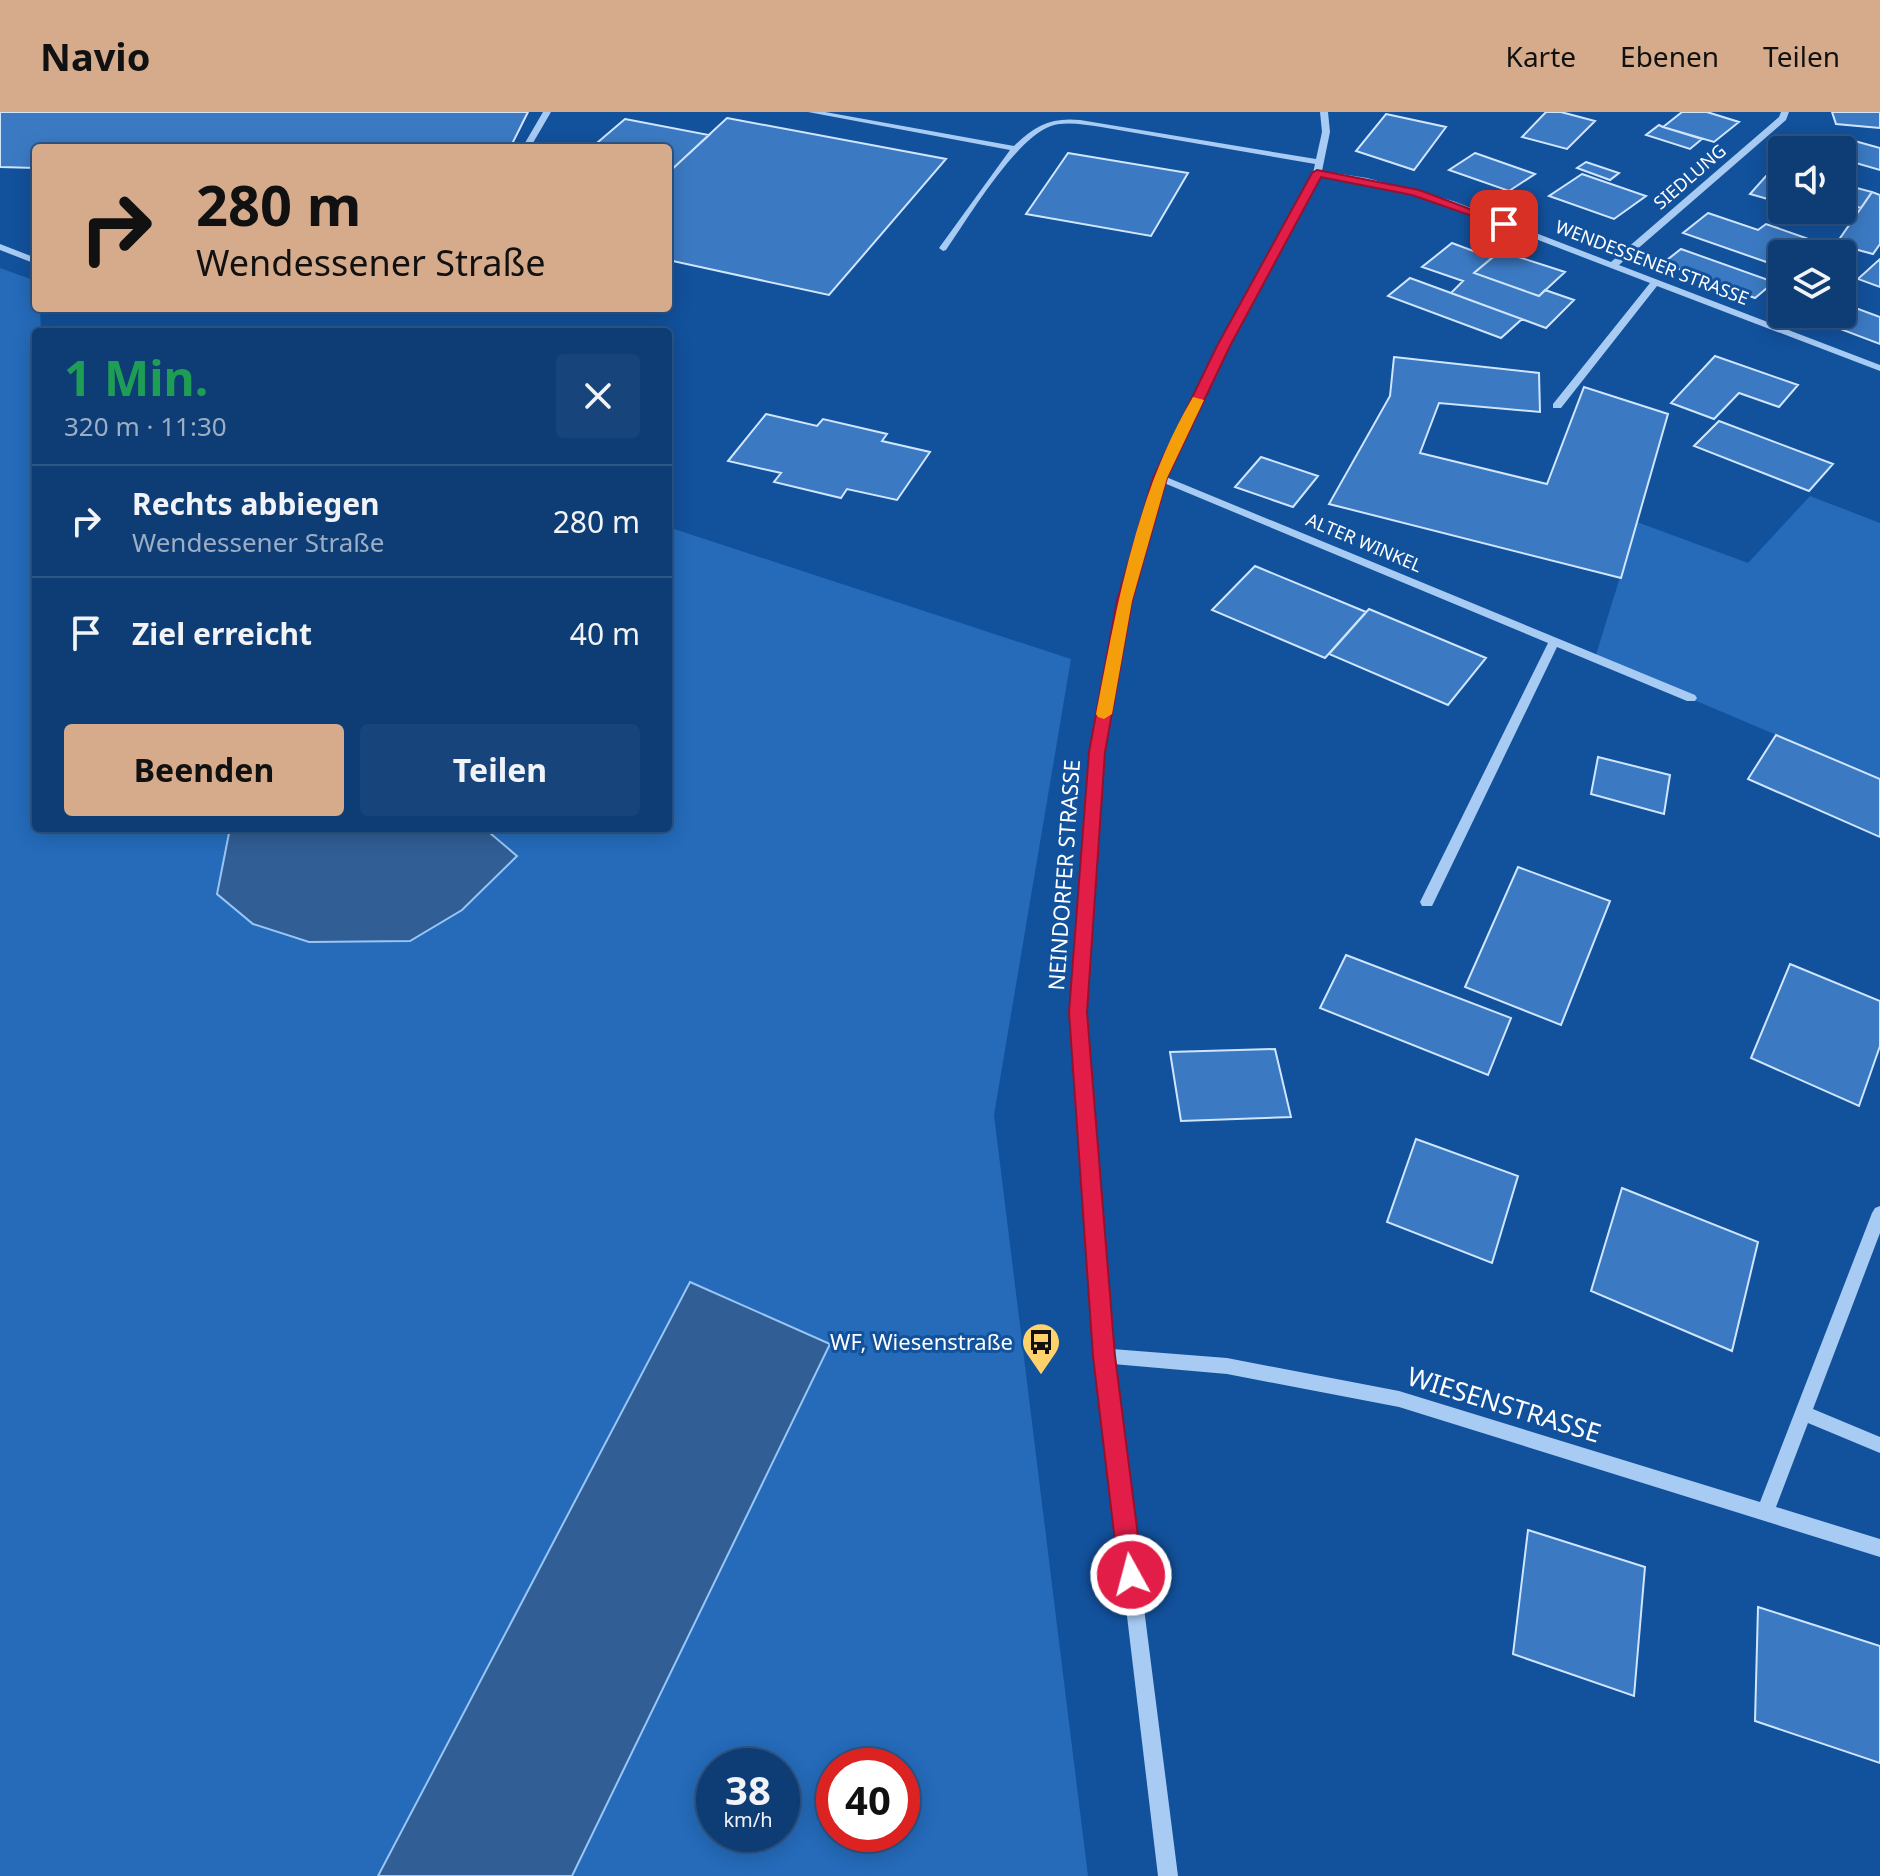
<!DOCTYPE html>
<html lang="de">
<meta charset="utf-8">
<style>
:root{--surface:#0e3d75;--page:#17447a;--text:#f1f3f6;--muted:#9baec5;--line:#2e5687;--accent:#d6ab8b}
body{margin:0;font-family:"Noto Sans",sans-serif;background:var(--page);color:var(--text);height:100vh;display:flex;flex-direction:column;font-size:30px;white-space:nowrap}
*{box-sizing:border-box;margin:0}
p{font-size:26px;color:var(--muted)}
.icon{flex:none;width:44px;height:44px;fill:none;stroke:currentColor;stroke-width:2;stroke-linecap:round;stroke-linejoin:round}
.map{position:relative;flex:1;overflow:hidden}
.panel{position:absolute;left:32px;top:216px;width:640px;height:504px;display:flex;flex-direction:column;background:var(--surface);border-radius:8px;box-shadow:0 4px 20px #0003,0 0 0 2px var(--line)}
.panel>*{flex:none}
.top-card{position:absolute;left:32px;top:32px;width:640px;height:168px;border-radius:8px;box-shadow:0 4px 20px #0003,0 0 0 2px var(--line);background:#d6ab8b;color:#111;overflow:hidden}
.tools{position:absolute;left:1768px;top:24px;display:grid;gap:16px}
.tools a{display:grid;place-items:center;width:88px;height:88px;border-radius:8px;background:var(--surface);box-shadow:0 4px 20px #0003,0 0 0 2px var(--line);font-size:40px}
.speed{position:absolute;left:696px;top:1636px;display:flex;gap:16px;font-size:40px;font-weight:700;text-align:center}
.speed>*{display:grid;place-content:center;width:104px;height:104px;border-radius:50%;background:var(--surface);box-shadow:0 4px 20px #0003,0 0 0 2px var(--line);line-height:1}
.speed small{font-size:20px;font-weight:400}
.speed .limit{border:12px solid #d22;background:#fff;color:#111}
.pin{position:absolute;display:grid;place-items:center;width:68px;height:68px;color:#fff;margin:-34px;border-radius:16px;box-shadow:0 4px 12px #0006}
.me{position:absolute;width:88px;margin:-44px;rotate:353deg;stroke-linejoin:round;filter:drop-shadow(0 0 6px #0008)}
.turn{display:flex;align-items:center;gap:28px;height:168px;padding:0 32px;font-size:36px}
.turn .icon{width:104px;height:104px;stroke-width:2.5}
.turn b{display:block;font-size:56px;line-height:68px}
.round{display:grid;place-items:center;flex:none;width:84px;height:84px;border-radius:8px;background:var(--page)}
.summary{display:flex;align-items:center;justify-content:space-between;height:136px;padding:0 32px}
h1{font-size:48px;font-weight:700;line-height:60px;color:#1e9e55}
.action{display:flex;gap:16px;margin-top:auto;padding:16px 32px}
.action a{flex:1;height:92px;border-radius:8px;background:var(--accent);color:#111;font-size:32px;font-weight:700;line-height:92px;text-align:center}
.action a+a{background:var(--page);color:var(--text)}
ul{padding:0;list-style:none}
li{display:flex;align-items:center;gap:24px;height:112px;padding:0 32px;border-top:2px solid var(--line)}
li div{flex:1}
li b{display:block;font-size:30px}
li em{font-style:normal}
header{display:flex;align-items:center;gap:48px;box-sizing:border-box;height:112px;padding:0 40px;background:var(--accent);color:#111}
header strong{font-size:38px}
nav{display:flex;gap:44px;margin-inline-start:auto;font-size:28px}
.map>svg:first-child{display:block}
.green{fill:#256bba;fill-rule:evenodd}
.water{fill:#305e95;stroke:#9ac6f7;stroke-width:2}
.building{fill:#3b7ac3;stroke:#d0e5fe;stroke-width:2}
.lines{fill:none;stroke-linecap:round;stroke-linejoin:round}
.minor{fill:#a8cbf4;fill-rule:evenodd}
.route{fill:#e11d48;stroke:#92132f;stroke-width:2}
.slow{fill:#f59e0b}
.labels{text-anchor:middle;stroke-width:6;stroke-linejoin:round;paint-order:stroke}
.far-street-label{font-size:18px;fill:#fff;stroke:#12519c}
.street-label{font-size:22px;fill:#fff;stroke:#12519c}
.poi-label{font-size:22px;fill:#fff;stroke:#12519c;text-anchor:end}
.near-street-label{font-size:26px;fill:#fff;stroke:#12519c}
</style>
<header>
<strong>Navio</strong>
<nav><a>Karte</a><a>Ebenen</a><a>Teilen</a></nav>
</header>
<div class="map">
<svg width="1880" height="1764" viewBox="0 0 1880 1764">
<rect width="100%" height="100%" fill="#12519c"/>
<path class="green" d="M0,156L36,169V196H40L41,220H36V716H230L217,781L254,812L309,830L516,744L484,716H668V415L1071,547L994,1003L1088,1764H572L830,1232L690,1170L378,1764H0ZM714,1654H782V1722H714ZM834,1654H902V1722H834Z
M1810,384L1880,411V667L1595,546L1637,410L1748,451Z"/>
<path class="water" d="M230,716H484L517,744L462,798L410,829L309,830L253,812L217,782Z
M690,1170L830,1232L572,1764H378Z"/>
<path class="building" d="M0,0H528L510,36H36V56L0,55Z
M1546,0H1561L1595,9L1567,37L1522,25Z
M1682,0H1707L1739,10L1714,30L1663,15Z
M1832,0H1880V16L1836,12Z
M1386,2L1446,15L1414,58L1356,39Z
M727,6L946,47L829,183L668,148V61Z
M625,7L709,23L668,61V36H591Z
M1659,13L1663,15L1702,27L1690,37L1646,23Z
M1844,26L1880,36V58L1842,47V38H1834Z
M1068,41L1188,61L1151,124L1026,102Z
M1475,41L1535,62L1509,79L1449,58Z
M1586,50L1619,61L1610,68L1577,56Z
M1582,62L1646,84L1614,107L1549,84Z
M1766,64L1782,68V91L1750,82Z
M1842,72L1872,80L1861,96L1842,91Z
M1872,80L1880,83V132L1873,142L1836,132Z
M1708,101L1758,118L1766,112L1806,126L1787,142H1782L1775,153L1683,121Z
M1452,131L1492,146L1474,161L1539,184L1545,178L1574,188L1546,216L1451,181L1463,169L1422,155Z
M1681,137L1774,170L1755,186L1663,151Z
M1500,139L1565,160L1539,184L1474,161Z
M1880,147V175L1858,167Z
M1410,166L1451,181L1522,207L1501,226L1388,184Z
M1842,191L1880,205V232L1801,202H1842Z
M1715,244L1798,273L1779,295L1739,281L1714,307L1671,291Z
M1394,245L1539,261L1540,300L1439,291L1420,341L1547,372L1584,275L1668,302L1621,466L1329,392L1390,284Z
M766,302L817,314L823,307L887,322L882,329L930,340L897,388L847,377L841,386L774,370L781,361L728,349Z
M1719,309L1833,352L1809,379L1694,334Z
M1261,345L1318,364L1293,395L1235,375Z
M1255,454L1366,500L1325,546L1212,498Z
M1369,497L1486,546L1448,593L1329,542Z
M1776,623L1880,667V725L1748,667Z
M1598,645L1670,663L1664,702L1591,682Z
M1518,755L1610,789L1561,913L1465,875Z
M1346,843L1511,906L1488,963L1320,896Z
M1790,852L1880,889V934L1859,994L1751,946Z
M1275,937L1291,1005L1181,1009L1170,940Z
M1416,1027L1518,1064L1492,1151L1387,1110Z
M1622,1076L1758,1130L1732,1239L1591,1179Z
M1528,1418L1645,1455L1634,1584L1513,1542Z
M1758,1495L1880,1534V1651L1755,1609Z"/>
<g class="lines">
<path class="minor" d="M543,0H551L530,36H522Z
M808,0H825L1014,34C1034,14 1051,5 1080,8L1316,47L1322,20L1320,0H1328L1330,20L1322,59L1367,66L1453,89L1611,150L1779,5L1781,0H1789L1786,8L1619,153L1880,253V259L1657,174L1561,296H1553V292L1650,171L1447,93L1367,71L1320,64L1228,234L1166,365L1695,583L1697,586L1695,589H1687L1557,535L1434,790L1432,794H1422L1420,790L1548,531L1164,371L1131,489L1103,640L1085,900L1112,1237L1227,1246L1399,1279L1760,1390L1872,1101L1875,1096L1880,1094V1121L1813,1297L1880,1325V1341L1808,1311L1776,1395L1880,1427V1445L1399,1295L1227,1262L1113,1252L1178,1764H1158L1096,1244L1071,900L1091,640L1119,489L1155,366L1218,234L1313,61L1315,52L1101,15C1085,13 1066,9 1051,14C1016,26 968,106 946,138L943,139L939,136L1010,38Z
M0,132L36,146V152L0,138Z"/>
</g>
<path class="route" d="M1317,58L1419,78L1510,112L1504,115L1412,83L1321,65L1230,234L1167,366L1132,489L1105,640L1087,900L1115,1244L1143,1463L1139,1471L1131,1475L1123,1471L1119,1463L1093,1244L1069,900L1089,640L1117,489L1153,366L1217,234L1312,61Z"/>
<path class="slow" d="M1193,285L1204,288L1167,366L1132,489L1112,602L1104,607L1098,605L1096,602C1117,494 1136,381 1193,285Z"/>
<defs>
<symbol id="bus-pin" viewBox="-11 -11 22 30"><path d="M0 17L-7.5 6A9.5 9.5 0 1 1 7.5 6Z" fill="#ffd26b" stroke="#12519c"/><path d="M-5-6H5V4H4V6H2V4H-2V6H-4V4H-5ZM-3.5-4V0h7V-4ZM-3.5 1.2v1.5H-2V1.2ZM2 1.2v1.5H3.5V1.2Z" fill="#111"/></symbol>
</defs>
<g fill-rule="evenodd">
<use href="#bus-pin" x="1019" y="1208" width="44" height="60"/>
</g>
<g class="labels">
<g class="far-street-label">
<text transform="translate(1690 65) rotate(-41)" y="6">SIEDLUNG</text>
<text transform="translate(1652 151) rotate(21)" y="6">WENDESSENER STRASSE</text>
<text transform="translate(1364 431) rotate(23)" y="6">ALTER WINKEL</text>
</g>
<g class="street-label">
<text transform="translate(1064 763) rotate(-86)" y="8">NEINDORFER STRASSE</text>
</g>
<g class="poi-label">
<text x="1013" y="1238">WF, Wiesenstraße</text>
</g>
<g class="near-street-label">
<text transform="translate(1504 1293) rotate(17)" y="9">WIESENSTRASSE</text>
</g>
</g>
</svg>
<div class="tools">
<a><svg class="icon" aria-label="sound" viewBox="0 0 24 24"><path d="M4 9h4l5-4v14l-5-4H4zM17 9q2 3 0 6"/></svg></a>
<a><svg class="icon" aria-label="layers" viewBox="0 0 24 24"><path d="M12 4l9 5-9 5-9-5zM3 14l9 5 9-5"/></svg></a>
</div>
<div class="speed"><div>38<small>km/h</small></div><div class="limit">40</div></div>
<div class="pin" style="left:1504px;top:112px;background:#d93025"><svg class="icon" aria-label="arrive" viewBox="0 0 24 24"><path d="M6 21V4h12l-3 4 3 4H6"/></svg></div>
<svg class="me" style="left:1131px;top:1463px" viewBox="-20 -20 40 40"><circle r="17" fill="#e11d48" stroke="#fff" stroke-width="3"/><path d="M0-11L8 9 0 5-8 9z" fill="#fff"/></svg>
<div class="top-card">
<div class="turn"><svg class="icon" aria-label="right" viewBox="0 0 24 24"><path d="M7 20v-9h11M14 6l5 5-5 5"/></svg><div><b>280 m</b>Wendessener Straße</div></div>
</div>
<section class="panel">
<div class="summary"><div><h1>1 Min.</h1><p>320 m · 11:30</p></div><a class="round"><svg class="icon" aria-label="close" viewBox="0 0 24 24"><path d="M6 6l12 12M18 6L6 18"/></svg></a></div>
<ul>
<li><svg class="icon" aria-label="right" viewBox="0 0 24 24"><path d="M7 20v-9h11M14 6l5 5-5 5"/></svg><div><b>Rechts abbiegen</b><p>Wendessener Straße</p></div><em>280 m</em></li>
<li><svg class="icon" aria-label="arrive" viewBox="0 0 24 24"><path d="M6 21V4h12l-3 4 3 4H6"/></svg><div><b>Ziel erreicht</b></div><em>40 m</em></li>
</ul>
<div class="action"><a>Beenden</a><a>Teilen</a></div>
</section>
</div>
